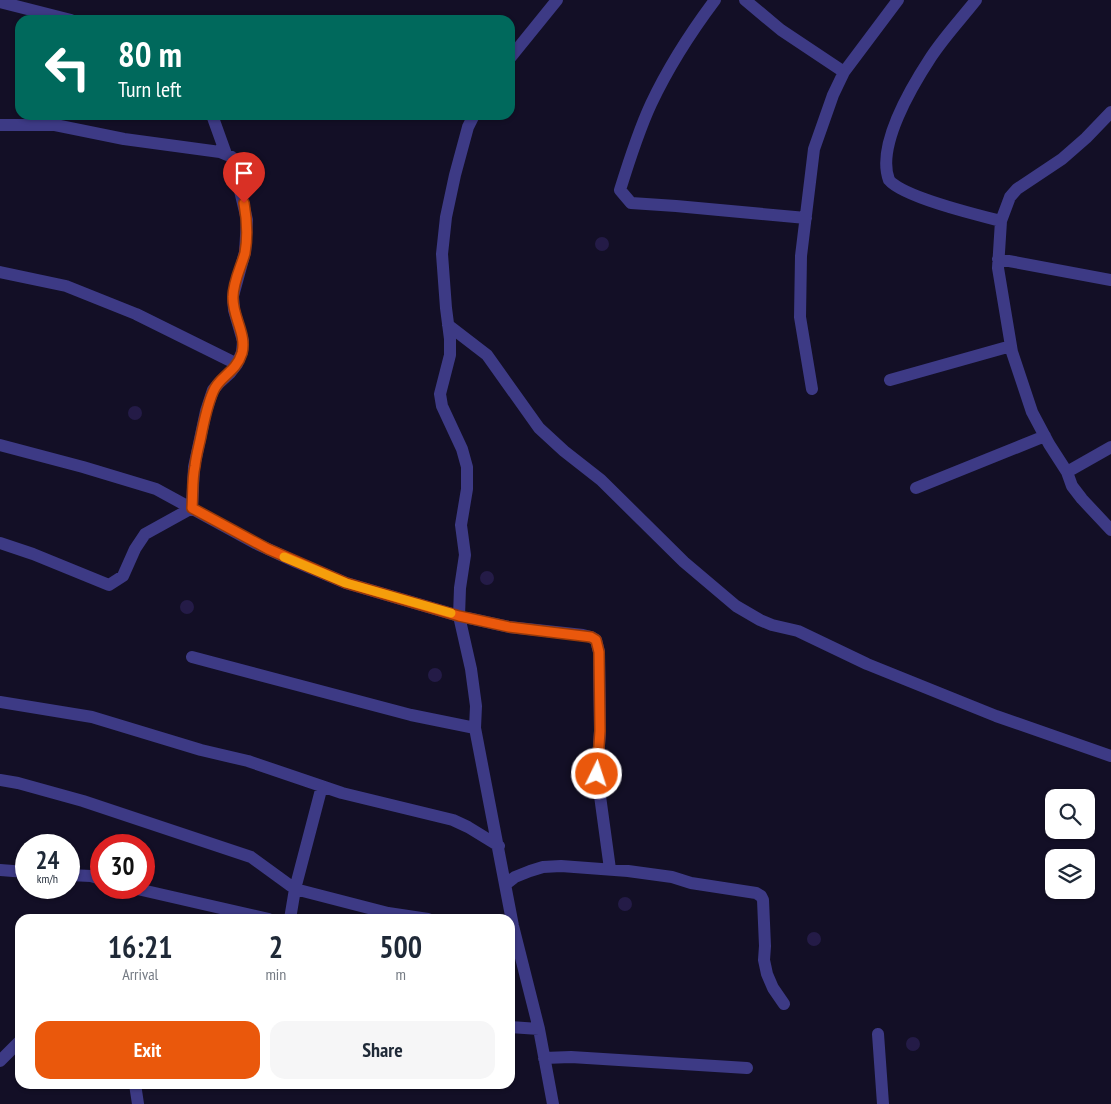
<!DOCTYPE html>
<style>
:root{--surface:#fff;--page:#f6f6f7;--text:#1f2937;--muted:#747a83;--accent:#ea580c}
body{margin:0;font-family:"PT Sans Narrow",sans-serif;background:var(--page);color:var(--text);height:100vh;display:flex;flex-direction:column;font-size:19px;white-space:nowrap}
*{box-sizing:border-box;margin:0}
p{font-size:16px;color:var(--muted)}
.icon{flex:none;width:28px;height:28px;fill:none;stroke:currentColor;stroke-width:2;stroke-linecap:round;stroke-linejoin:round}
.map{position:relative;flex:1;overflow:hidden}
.details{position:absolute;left:15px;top:914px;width:500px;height:175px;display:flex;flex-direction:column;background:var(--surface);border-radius:15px;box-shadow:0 1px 4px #0004}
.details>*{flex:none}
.guide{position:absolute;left:15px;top:15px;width:500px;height:105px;border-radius:15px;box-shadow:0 1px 4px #0004;background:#00695c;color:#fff;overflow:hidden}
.fabs{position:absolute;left:1045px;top:789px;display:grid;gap:10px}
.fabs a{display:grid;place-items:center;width:50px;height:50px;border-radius:10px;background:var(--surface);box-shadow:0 1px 4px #0004;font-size:25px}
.speed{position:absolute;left:15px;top:834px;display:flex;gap:10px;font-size:25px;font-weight:700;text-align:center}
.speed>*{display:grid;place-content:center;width:65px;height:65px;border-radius:50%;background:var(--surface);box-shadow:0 1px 4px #0004;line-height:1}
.speed small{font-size:12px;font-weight:400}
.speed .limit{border:8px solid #d22;background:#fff;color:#111}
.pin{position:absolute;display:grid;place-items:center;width:42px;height:42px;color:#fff;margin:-51px -21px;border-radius:50% 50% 50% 0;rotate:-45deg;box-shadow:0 0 5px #0007}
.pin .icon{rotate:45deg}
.me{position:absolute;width:55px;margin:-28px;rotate:4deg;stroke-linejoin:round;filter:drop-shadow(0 0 4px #0008)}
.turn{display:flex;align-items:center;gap:18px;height:105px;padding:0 20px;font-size:22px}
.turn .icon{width:65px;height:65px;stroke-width:2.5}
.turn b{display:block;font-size:35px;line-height:42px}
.eta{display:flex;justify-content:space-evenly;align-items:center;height:85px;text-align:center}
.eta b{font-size:30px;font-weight:700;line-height:35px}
.cta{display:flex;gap:10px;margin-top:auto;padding:10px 20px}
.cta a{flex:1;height:58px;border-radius:15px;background:var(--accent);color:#fff;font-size:20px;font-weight:700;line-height:58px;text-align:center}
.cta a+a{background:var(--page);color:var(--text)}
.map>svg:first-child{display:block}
.building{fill:#241b47}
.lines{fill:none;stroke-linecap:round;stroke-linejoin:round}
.minor{stroke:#3d3a85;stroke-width:12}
.route-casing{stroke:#983908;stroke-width:12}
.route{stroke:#ea580c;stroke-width:9}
.slow{stroke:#f59e0b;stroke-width:9}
</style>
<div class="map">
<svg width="1111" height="1104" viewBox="0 0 1111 1104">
<rect width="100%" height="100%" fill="#130f26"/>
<path class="building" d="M595 244a7 7 0 1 1 14 0a7 7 0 1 1-14 0Z
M128 413a7 7 0 1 1 14 0a7 7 0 1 1-14 0Z
M480 578a7 7 0 1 1 14 0a7 7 0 1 1-14 0Z
M180 607a7 7 0 1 1 14 0a7 7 0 1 1-14 0Z
M428 675a7 7 0 1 1 14 0a7 7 0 1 1-14 0Z
M618 904a7 7 0 1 1 14 0a7 7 0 1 1-14 0Z
M807 939a7 7 0 1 1 14 0a7 7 0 1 1-14 0Z
M906 1044a7 7 0 1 1 14 0a7 7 0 1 1-14 0Z"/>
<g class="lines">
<path class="minor" d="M715,0C691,32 668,68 651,104C638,132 629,161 620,190L631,203L676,206L806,218
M745,0L781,30L844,72
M976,0C961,19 944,37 931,57C912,86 876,146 889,180C903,197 977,215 1001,221
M0,2L71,20
M510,58L557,0
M1111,112L1086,138L1062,159L1017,189L1010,197L1001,221L998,268L1012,352L1032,412L1049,444L1067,472L1072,486L1082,499L1111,530
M212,115L226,154
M474,115L468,127L455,175L446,217L442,254L446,308L450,339V355L440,394L442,406L462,449L467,467V489L461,525L465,555L460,588L459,616L471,669L476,706L475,728L513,926L539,1029L553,1104
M0,125H55L124,139L220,152L232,157L247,220L245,252L233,296L234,310L243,341L242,352L237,364L230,373L219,383L213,390L206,411L194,467L192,508
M998,259L1111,280
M0,272L66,286L136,314L237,364
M448,325L487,355L539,428L564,451L601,480L684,562L736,606L760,620L772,625L798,631L867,664L996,716L1111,756
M890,380L1011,346
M812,389L800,317L801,256L814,149L833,95L844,72L898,0
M0,445L83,467L156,489L255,543L296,562L346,583L459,616L509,627L583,635L591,637L596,640L599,652L600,731L597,774L610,869
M1067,472L1111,447
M916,488L1045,436
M0,543L33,554L109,585L123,576L135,549L145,534L192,508
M192,657L411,715L475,728
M0,702L92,717L201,750L248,761L342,793L453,820L468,827L499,846
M0,780L18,783L83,801L251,857L295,889L388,913L428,919
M0,870L26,872
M69,875L91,876L101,879
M506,884L515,877L530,871L543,867L561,866L628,871L672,877L691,883L756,893L761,896L763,900L765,946L764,960L767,974L773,988L784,1004
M133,888L269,919
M290,919L295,889L322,786
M510,1027L539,1029
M878,1034L883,1104
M544,1058L571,1057L747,1068
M0,1061L20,1041
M135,1084L138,1104"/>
</g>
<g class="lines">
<defs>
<path id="route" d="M244,203C247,220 248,236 245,253C241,267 233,282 233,297C232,316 247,334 242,353C236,373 219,376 213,392C207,406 204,421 201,436C199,446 196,456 195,466C192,479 193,494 192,508L268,549L346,583L459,616L509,627L583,636L591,637L596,640L599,652L600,731L597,774"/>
</defs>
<use href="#route" class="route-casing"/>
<use href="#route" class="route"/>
<path class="slow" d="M284,557L346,583L451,613"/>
</g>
</svg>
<div class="fabs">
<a><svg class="icon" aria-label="search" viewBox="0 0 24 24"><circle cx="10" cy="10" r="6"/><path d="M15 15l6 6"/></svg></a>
<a><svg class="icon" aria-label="layers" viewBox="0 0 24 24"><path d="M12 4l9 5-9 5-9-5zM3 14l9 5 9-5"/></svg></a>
</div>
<div class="speed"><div>24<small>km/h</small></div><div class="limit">30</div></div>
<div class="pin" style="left:244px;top:203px;background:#d93025"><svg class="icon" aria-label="arrive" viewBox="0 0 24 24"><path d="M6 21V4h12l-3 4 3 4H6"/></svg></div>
<svg class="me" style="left:597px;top:774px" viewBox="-20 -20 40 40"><circle r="17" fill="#ea580c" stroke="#fff" stroke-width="3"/><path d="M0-11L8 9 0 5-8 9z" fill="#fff"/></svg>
<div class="guide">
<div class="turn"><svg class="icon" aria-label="left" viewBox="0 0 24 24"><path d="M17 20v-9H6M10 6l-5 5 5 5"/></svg><div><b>80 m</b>Turn left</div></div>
</div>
<section class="details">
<div class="eta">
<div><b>16:21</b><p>Arrival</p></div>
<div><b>2</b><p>min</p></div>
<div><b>500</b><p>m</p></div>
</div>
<div class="cta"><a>Exit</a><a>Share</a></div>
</section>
</div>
